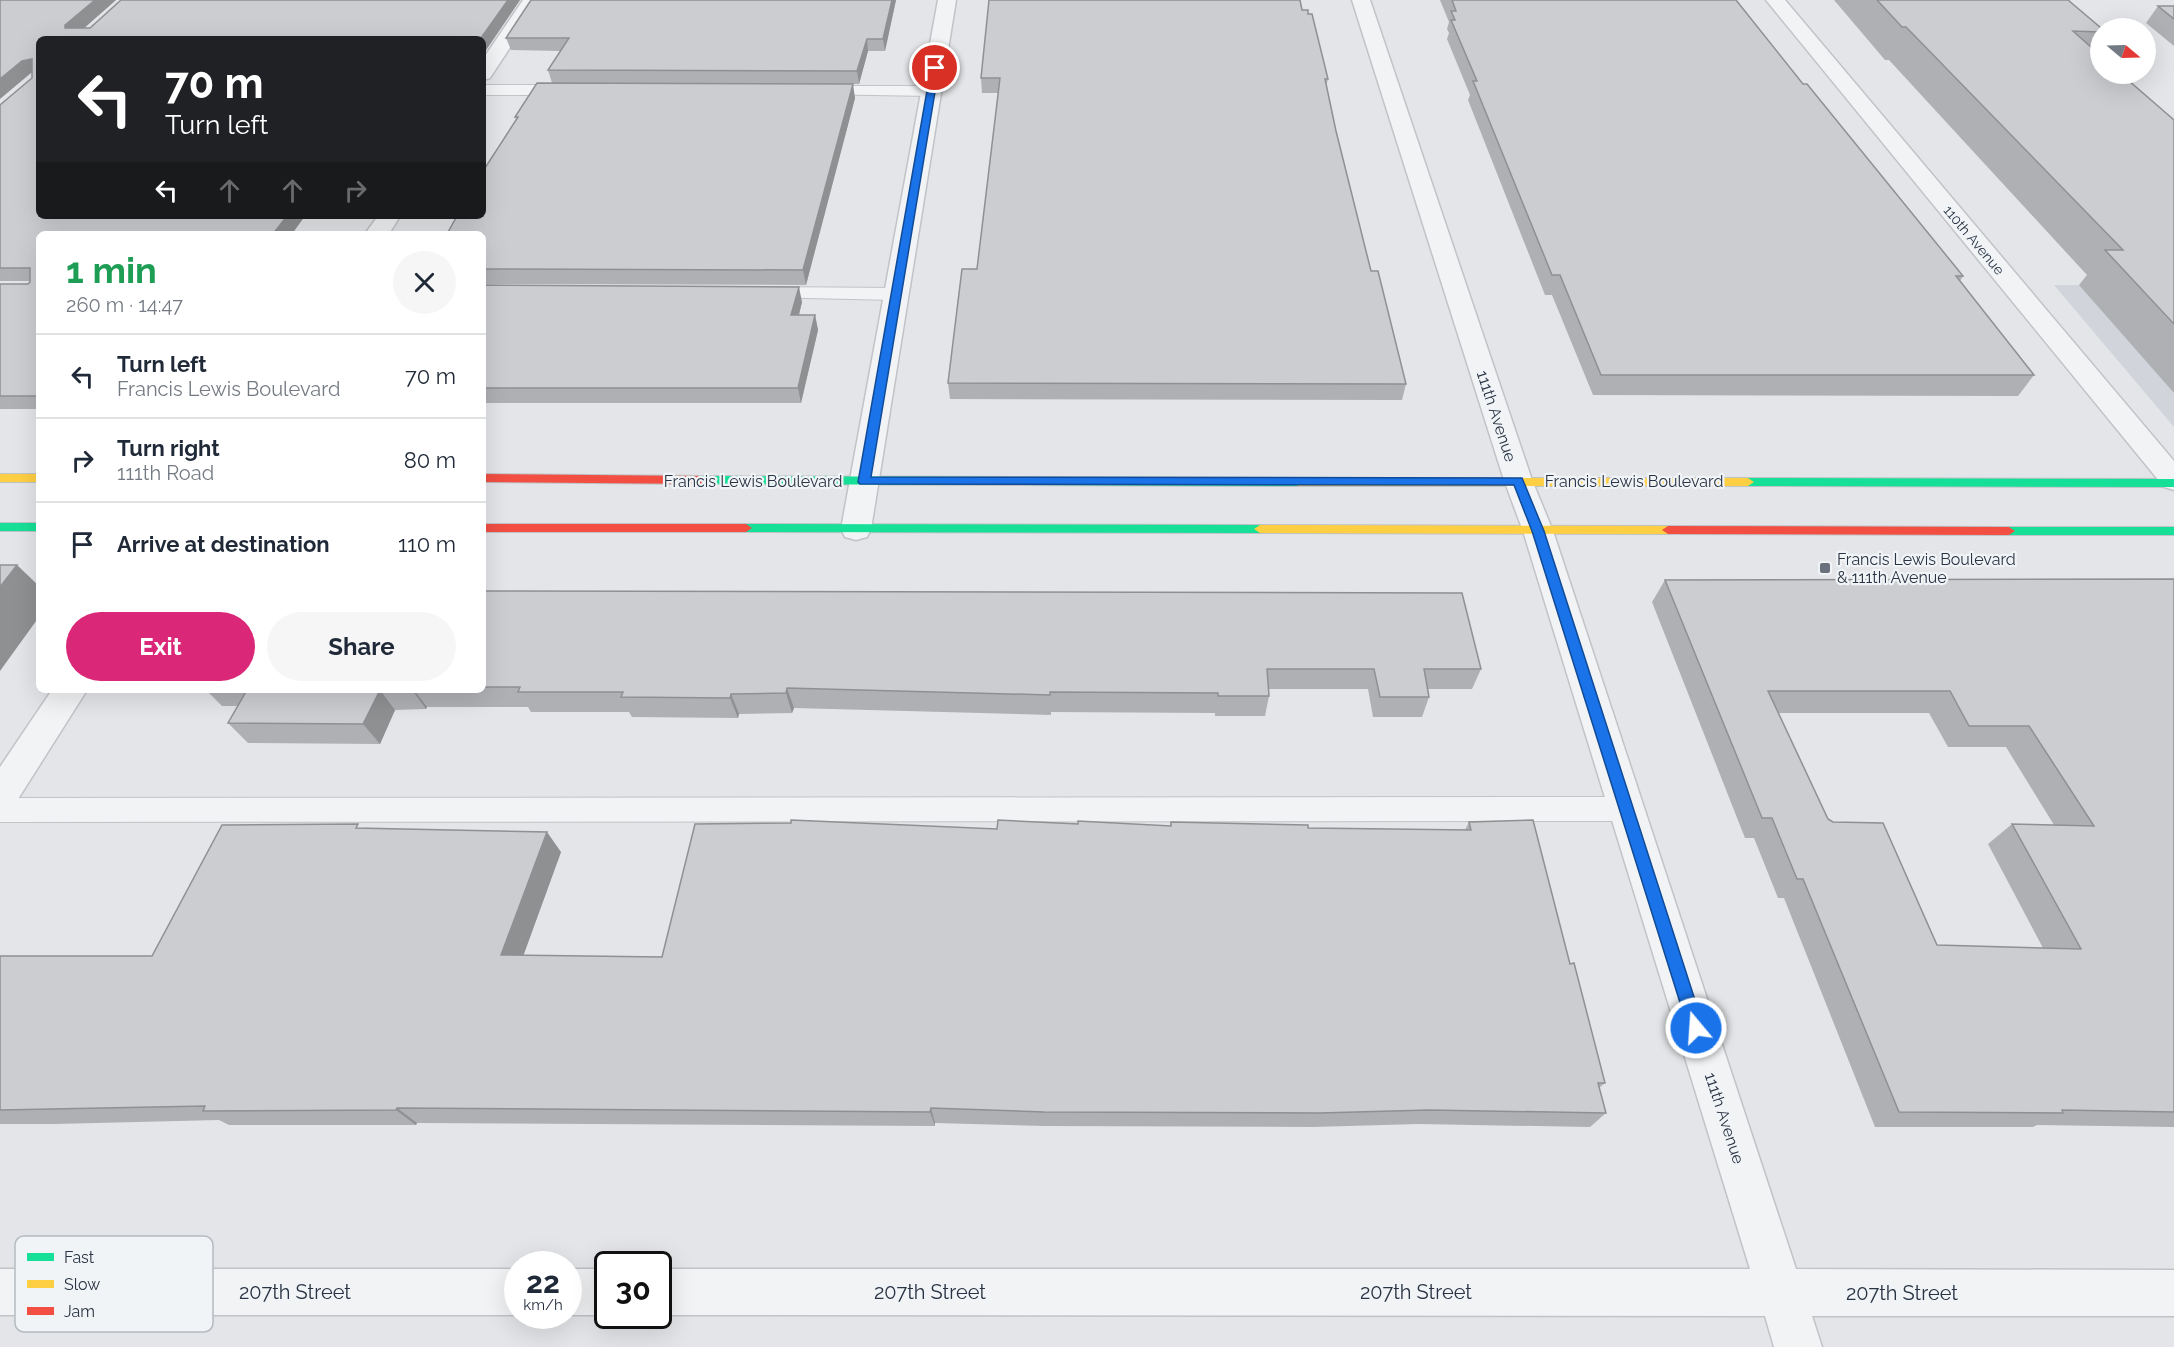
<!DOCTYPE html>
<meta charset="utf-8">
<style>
:root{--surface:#fff;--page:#f6f6f7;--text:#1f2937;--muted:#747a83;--line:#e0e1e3;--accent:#db2777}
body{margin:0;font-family:Raleway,sans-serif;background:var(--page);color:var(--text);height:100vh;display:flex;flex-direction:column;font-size:22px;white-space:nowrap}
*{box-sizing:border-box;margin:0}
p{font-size:20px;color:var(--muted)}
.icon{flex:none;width:33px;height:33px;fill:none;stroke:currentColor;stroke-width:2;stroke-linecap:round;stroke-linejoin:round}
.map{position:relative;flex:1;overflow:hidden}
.sheet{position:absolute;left:36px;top:231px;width:450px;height:462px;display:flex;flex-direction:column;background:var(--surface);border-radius:9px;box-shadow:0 6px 24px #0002}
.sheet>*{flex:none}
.hud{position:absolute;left:36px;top:36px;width:450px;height:183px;border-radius:9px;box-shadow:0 6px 24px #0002;background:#202124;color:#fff;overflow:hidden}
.needle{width:39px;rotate:109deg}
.tools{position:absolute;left:2090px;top:18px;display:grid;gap:12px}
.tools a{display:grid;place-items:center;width:66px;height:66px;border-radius:50%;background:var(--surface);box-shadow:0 6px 24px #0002;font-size:30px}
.speed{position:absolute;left:504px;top:1251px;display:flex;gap:12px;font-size:30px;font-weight:700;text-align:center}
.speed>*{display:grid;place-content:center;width:78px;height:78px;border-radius:50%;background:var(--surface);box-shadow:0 6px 24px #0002;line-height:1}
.speed small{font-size:15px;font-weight:400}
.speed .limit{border:3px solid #111;border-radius:9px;background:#fff;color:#111}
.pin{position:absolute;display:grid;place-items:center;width:51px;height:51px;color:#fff;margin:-26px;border:3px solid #fff;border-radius:50%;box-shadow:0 2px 6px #0007}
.me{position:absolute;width:66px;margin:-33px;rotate:342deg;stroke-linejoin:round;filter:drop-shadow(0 0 4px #0008)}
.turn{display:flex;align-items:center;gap:21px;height:126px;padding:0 30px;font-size:27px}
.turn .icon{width:78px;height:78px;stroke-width:2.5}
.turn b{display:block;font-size:42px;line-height:51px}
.lanes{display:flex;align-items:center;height:57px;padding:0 30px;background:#0003;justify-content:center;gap:30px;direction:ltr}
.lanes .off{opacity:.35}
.round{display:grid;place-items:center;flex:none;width:63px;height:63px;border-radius:32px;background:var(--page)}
.head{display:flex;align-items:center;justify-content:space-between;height:102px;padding:0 30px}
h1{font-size:36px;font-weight:700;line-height:45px;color:#1e9e55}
.button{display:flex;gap:12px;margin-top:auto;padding:12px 30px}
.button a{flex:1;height:69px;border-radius:36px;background:var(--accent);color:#fff;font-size:24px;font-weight:700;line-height:69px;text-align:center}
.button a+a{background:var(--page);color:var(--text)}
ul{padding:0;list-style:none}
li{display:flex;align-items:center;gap:18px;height:84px;padding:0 30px;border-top:2px solid var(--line)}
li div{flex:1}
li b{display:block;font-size:22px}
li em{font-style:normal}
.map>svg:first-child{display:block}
.built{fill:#d1d5db}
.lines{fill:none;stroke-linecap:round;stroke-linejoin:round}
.lane-casing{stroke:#c1c3c6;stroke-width:2}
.street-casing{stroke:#c1c3c6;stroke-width:3}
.fast-casing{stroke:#bfc2c6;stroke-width:2}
.slow-casing{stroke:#bfc2c6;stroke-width:2}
.jam-casing{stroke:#bfc2c6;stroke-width:2}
.lane{fill:#f2f3f5;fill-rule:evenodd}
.street{fill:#f2f3f5;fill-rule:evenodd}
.fast{fill:#16e098;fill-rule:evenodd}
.slow{fill:#ffcf43;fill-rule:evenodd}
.jam{fill:#f24e42;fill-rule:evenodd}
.wall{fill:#afb0b4;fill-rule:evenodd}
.shaded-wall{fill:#8e9092}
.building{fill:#cbcdd1;stroke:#8e9092;stroke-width:1.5;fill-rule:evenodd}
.route{fill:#1a73e8;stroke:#114b97;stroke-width:1.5}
.poi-dot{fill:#6a717d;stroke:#f1f4f7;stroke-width:2}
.labels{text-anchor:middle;stroke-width:4.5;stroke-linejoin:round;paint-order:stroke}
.far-street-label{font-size:14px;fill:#293343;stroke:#f1f4f7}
.street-label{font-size:16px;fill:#293343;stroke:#f1f4f7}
.poi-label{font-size:16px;fill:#293343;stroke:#f1f4f7;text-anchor:start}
.near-street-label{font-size:20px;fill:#293343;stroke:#f1f4f7}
.key{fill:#f1f4f7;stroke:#b5bac1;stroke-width:1.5}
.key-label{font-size:16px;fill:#293343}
</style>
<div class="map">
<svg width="2174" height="1347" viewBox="0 0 2174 1347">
<rect width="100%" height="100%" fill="#e3e5e8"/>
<path class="built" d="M2054,285H2174V427Z"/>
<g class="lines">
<defs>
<path id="lane" d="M483,85H568L576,90L568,95H483Z
M820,86H931L939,91L931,96L814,94L812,91Z
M765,287L896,288L903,290L906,294L903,298L896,300L758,297L755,293L758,289Z
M1626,797L1636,801L1640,809L1636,817L1626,821L0,822V798Z"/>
<path id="street" d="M523,0H541L490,78L483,80V59Z
M938,0H956L871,529L867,537L856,540L845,537L841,529Z
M1352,0H1370L1532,480L1553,531L1796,1269L2174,1270V1316H1812L1822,1347H1774L1765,1316L658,1315V1269H1750L1523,531L1504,480Z
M1766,0H1785L2174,461V490L2164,487Z
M378,216H400L389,234H365Z
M52,690H87L13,807L0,811V767Z
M0,1269H518V1315H0Z
M568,1269H608V1315H568Z"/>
<path id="fast" d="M701,476L1298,478L1304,482L1298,486L701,484L695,480Z
M1748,478L2174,479V487L1748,486L1742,482Z
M0,523H39V531H0Z
M746,524L1260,525L1266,529L1260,533L746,532L740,528Z
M2009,527H2174V535H2009L2003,531Z"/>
<path id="slow" d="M0,474H39V482H0Z
M1298,478H1748L1754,482L1748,486H1298L1292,482Z
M1260,525L1668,526L1674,530L1668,534L1260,533L1254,529Z"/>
<path id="jam" d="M483,474L701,476L707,480L701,484L483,482Z
M483,524H746L752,528L746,532H483Z
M1668,526L2009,527L2015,531L2009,535L1668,534L1662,530Z"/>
</defs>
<use href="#lane" class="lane-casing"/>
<use href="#street" class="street-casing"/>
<use href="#fast" class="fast-casing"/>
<use href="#slow" class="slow-casing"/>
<use href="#jam" class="jam-casing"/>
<use href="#lane" class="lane"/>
<use href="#street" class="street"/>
<use href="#fast" class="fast"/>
<use href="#slow" class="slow"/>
<use href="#jam" class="jam"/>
</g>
<path class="wall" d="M0,0H116L84,28L520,0L486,50H483V39H39V409H0V284H28L30,281H0V105L32,78V73H31Z
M896,0L885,51H868L859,84L552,83L548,70L560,51L511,50L506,38Z
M1440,0H1736L1803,84L1963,276L1960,281L2034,375L2018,396L1593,395L1552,295H1545L1468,100L1470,95L1447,39L1449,33L1447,29L1449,22Z
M1834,0H2068L2100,28V39L2093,49L2174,120V393L2079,285L2087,275L1889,60H1885Z
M2158,6H2174V46L2146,23Z
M1302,10L1308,14L1328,79L1326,86L1336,131L1371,271L1406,384L1402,400L950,399L948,383L977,269L998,93H982L981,78Z
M855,98L806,285L483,284V234L516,119L515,117Z
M483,285L802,302L799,315H815L818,330L801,403H483Z
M2174,579V1127L2037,1125L2033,1127H1875L1784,898H1778L1754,838H1745L1652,602L1665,580ZM1778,713H1929L1948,747H2006L2054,825L2012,824L1988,844L2043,948L1937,945L1828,819Z
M483,591L1481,669L1472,689H1428L1429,697L1422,717H1373L1368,689H1269V696L1265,716H1215V713L1051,712V715L794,708L792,713L739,714L738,718L632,717L629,712H531L528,707H427L426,709L395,710L380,744L248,743L228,723L238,706H222L206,690H483Z
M1171,822L1308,828L1465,830L1469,822L1570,964L1605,1083L1599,1088L1606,1113L1590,1127L1419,1124L1312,1127L1045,1126L935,1123V1126L417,1123L416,1125H229L219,1120L55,1124H0V956H152L362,829L561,852L523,956L662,957L997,829L1078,824L1170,826Z"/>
<path class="shaded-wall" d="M95,0H116L74,37L65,28V25Z
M508,0H520L486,50L483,42V39L481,38Z
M892,0H896L885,51L883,39Z
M867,39L868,51L859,84L857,71Z
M32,59L39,71L31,73L0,99V79L22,61Z
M853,84L855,98L806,285L803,270Z
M287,216H305L292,234H273Z
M799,287L802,302L795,330L791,315Z
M815,315L818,330L801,403L798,388Z
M17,565L39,586V617L0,671V587Z
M787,688L794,708L792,713L786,693Z
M380,690L395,710L380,744L363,724Z
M412,690H414L427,707L426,709Z
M731,694L739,714L738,718L730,698Z
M547,832L561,852L517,973L501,955Z
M397,1108L417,1123L416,1125L396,1110Z
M931,1108L935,1123V1126L930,1112Z"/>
<path class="building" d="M0,0H95L65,25V28H90L121,0H508L481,38H455L453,39H39V216H287L273,234H39V396H0V284H28L30,282V268H0V105L32,78V59L22,61L0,79Z
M531,0H892L883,39H867L857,71L548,70L569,38H506Z
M989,0H1300L1302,10H1308V14H1312L1328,79H1325L1336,131L1371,271H1378L1406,384L948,383L962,269H977L1000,78H981Z
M1452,0H1736L1803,84H1807L1963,276H1956L2034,375H1601L1560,275H1552L1473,81H1477L1451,20H1455L1451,11H1456Z
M1877,0H2068L2101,28H2100V32L2073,31L2100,55V74H2121L2174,120V324L2105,250H2123L1906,27H1902Z
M2158,6H2174V19Z
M537,83L853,84L803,270L483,269V234H447L457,216H483V171L518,117H515Z
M483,285L799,287L791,315H815L798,388H483Z
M0,565H17L0,587Z
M2174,579V1112L2062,1110L2063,1113L1899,1112L1803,879H1797L1772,818H1762L1665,580ZM1768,691H1950L1969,726H2029L2094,826L2012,824L2081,949L1937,945L1883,823L1833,822L1828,819Z
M483,591L1462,593L1481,669H1424L1429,697H1380L1374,669H1267L1269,696H1218V693L1050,692V695L787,688L786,693L731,694L730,698L621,697L623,692H518L520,687H483Z
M247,690H380L363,724L228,723Z
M791,820L997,829L998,820L1078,824V821L1171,826V822L1308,825V828L1471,830L1469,822L1533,820L1570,964L1574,963L1605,1083H1598L1606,1113L1429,1110L1319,1113L1044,1112L931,1108L930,1112L397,1108L396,1110L203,1111L205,1106L0,1110V956H152L222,825L358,824L356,828L547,832L501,955L662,957L695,824L791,823Z"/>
<path class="route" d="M935,66L939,68L871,477L1522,478L1544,531L1704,1028L1702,1034L1696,1036L1690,1034L1688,1028L1532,531L1514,485L860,484L858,482L931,68Z"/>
<rect class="poi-dot" x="1819" y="562" width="12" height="12" rx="3"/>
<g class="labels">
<g class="far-street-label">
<text transform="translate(1974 240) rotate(50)" y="5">110th Avenue</text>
</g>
<g class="street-label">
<text transform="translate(1497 416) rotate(72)" y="6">111th Avenue</text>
<text x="753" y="487">Francis Lewis Boulevard</text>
<text x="1634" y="487">Francis Lewis Boulevard</text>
<text transform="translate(1725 1118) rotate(72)" y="6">111th Avenue</text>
</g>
<g class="poi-label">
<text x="1837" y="565">Francis Lewis Boulevard<tspan x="1837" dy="18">&amp; 111th Avenue</tspan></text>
</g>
<g class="near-street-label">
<text x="295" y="1299">207th Street</text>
<text x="930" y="1299">207th Street</text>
<text x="1416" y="1299">207th Street</text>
<text x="1902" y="1300">207th Street</text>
</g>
</g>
<rect x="15" y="1236" width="198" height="96" rx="9" class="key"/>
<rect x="27" y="1253" width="27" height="8" fill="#16e098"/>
<rect x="27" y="1280" width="27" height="8" fill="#ffcf43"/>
<rect x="27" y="1307" width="27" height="8" fill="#f24e42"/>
<g class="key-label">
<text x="64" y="1263">Fast</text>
<text x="64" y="1290">Slow</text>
<text x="64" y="1317">Jam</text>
</g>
</svg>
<div class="tools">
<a><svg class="needle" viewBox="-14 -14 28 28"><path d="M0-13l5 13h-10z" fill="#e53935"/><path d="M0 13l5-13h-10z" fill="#747a83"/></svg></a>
</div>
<div class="speed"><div>22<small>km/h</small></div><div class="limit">30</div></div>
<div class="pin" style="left:935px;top:68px;background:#d93025"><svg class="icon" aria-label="arrive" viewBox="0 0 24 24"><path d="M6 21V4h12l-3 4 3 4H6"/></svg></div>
<svg class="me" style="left:1696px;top:1028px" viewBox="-20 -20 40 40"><circle r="17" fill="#1a73e8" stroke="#fff" stroke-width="3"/><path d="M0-11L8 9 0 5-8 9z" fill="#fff"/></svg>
<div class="hud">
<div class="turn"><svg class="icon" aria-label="left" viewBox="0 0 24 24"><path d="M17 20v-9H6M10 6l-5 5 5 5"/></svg><div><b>70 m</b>Turn left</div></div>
<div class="lanes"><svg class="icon" aria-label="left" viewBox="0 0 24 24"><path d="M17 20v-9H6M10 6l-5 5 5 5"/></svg><svg class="icon off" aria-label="ahead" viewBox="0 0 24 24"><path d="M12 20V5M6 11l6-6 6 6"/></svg><svg class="icon off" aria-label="ahead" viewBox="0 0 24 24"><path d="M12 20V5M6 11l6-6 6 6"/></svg><svg class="icon off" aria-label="right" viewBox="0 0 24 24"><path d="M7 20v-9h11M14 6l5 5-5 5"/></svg></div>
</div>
<section class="sheet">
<div class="head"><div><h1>1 min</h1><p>260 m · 14:47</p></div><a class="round"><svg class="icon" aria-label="close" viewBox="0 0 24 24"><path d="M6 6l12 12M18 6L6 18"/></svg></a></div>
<ul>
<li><svg class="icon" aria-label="left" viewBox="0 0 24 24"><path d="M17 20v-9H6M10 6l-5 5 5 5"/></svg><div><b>Turn left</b><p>Francis Lewis Boulevard</p></div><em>70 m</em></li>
<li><svg class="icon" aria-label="right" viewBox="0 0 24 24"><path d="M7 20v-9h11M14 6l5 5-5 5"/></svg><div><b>Turn right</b><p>111th Road</p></div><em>80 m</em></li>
<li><svg class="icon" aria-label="arrive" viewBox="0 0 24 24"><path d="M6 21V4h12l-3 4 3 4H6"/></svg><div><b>Arrive at destination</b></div><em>110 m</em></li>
</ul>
<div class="button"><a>Exit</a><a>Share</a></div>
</section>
</div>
